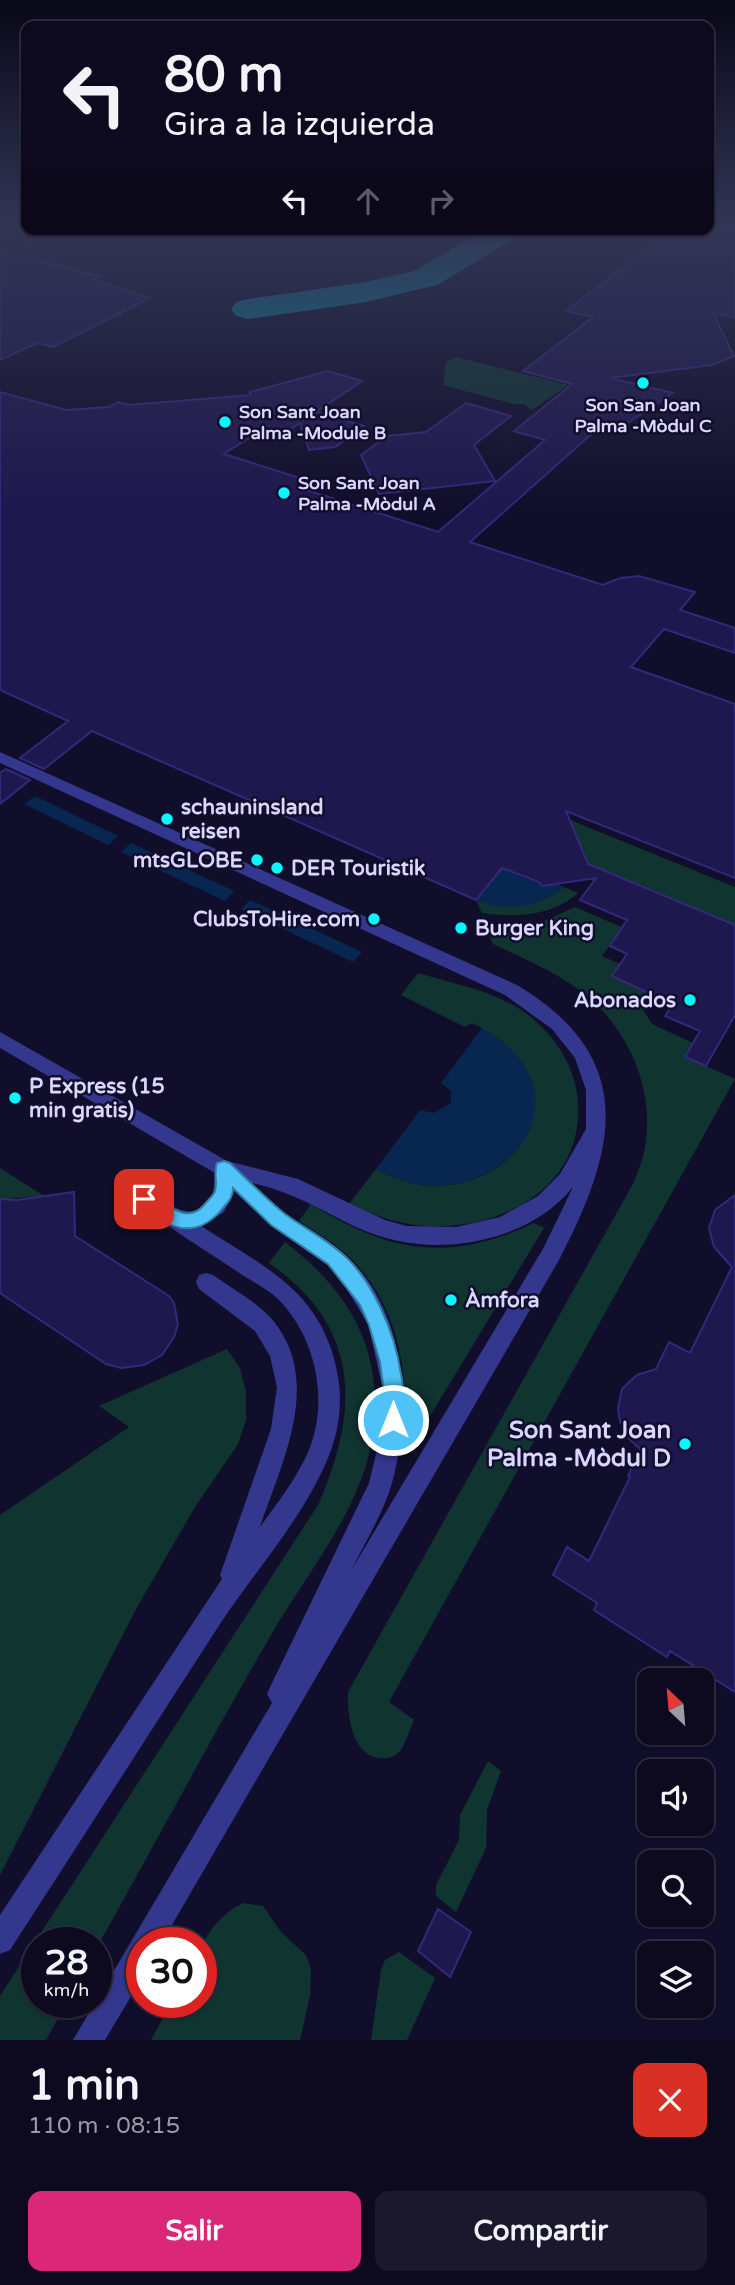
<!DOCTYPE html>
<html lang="es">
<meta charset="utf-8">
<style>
:root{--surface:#0d0a20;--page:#1b182d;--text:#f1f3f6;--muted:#9a9aa5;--line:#2d2b3e;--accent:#db2777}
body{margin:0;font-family:"Varela Round",sans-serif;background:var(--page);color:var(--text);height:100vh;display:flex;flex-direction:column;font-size:26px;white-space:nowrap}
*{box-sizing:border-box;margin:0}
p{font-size:23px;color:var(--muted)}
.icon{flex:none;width:38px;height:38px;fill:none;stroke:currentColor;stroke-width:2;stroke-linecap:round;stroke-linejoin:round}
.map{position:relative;height:2040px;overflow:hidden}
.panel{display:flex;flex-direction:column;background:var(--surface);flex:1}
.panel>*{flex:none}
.top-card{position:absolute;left:21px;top:21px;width:693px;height:214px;border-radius:14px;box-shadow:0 2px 5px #0004,0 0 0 2px var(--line);background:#0d0a20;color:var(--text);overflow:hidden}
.needle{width:46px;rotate:334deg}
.buttons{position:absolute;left:637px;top:1668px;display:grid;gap:14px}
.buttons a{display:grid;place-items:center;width:77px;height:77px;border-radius:14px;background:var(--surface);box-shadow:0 2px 5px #0004,0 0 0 2px var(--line);font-size:35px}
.speed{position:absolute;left:21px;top:1927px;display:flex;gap:14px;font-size:35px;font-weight:700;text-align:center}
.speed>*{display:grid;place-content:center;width:91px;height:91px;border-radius:50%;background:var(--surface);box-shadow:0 2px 5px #0004,0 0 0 2px var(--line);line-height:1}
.speed small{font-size:18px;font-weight:400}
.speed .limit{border:10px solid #d22;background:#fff;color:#111}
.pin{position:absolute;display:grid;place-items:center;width:60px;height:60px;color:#fff;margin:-30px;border-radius:14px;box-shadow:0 4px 10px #0006}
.me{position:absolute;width:77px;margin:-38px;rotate:0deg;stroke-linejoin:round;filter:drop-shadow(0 0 5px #0008)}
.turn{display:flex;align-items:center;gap:24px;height:147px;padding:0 28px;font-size:32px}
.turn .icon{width:91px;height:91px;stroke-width:2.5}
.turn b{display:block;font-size:49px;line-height:60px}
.lanes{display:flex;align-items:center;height:66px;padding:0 28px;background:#0003;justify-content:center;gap:35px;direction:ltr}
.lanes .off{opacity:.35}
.round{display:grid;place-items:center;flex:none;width:74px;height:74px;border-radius:14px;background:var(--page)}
.headline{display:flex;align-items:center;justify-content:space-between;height:119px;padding:0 28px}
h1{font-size:42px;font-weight:700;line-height:52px}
.primary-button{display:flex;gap:14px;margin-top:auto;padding:14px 28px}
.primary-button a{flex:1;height:80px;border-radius:14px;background:var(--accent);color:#fff;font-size:28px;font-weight:700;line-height:80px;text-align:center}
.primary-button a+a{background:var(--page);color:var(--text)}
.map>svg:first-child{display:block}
.green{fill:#103531}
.water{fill:#072750}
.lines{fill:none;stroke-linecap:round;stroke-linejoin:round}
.taxiway{fill:#0a8395;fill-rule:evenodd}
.building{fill:#1f184e;stroke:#32287c;stroke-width:2}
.minor{fill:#34378e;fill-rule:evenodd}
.route{fill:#4fc3f7;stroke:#337fa1;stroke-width:2}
.poi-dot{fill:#03f8ff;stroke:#110e2b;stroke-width:2.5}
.labels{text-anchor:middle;stroke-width:5;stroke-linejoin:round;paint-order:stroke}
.far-poi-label{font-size:18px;font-weight:bold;fill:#d9d7ff;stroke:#110e2b;text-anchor:start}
.poi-label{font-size:21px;font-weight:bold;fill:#d9d7ff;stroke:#110e2b;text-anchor:start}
.near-poi-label{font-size:24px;font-weight:bold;fill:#d9d7ff;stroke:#110e2b;text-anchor:end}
</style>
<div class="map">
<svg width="735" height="2040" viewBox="0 0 735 2040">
<rect width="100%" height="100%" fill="#110e2b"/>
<path class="green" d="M456,357L568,385L532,410L524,404H514L443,385L446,362Z
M548,811L735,887V925L602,871L594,881L586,877C592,846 569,830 548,811Z
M564,887L578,893C552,916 516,918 482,913L476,900C504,911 541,907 564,887Z
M575,907L735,976L618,934L602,956L620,964L612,976L648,992L642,1008L652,1024L693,1043L686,1057L735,1079L389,1702L414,1720C410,1729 406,1741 401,1750C396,1756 389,1759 382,1758C352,1758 347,1715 348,1692L634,1182C639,1168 645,1155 646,1140C653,1087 628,1030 587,996C559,973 525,959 493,944L489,935L543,926L542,922Z
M418,973C454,984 496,991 527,1014C552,1033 572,1061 577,1093C590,1188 497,1235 415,1225C391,1222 370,1213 349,1204L376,1169C491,1234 612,1092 472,1023L465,1027L401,995Z
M0,1168L44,1196L0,1199Z
M311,1204C389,1253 450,1263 534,1223L544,1228L407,1454L400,1451C412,1389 402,1317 359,1267C343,1248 319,1234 299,1221Z
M285,1242C349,1291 384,1349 373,1433C363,1508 308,1571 271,1635C211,1738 155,1844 96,1949V1942H37V2002H67L46,2040H0V1996L318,1505C360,1410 361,1327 269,1263Z
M227,1349L240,1368L246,1392V1420L238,1444L195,1507L136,1609L0,1875V1515L129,1427L99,1406Z
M488,1761L501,1771L487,1810L486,1848L456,1912L436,1896V1885L459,1840L460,1815Z
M243,1903L263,1906L281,1932L306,1955L311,1970L310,1995L300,2040H151L172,2002H201C201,1986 199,1968 201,1952C205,1932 225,1911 243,1903Z
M399,1952L435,1978L407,2040H371L381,1970L385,1960Z"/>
<path class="water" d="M35,796L118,836L108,845L24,804Z
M131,843L234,891L225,901L121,852Z
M506,863L517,875L530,880L538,876L544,886L550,881L564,887C539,909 507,912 476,900Z
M250,900L362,952L353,962L241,909Z
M482,1028C608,1099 486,1232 376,1169L420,1110L434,1113L451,1103V1091L441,1083Z"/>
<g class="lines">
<path class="taxiway" d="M485,229H523L519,236L437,285L366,302L248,319L236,316L231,309L236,302L248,299L366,282L414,271Z"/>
</g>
<path class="building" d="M714,224H735V318L713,313L734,356L712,365L610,378L673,393L623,426L605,422L470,542L603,585L620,578L639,576L695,592L680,610L735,628V653L664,629L631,667L735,704V878L566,811L588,864L735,925V1015L706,1066L685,1057L700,1031L665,1016L673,1004L612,976L627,954L610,946L627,920L580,900L596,878L542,886L539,882L502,868L476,900L92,731L44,769L20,758L68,721L0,690V392L66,410L109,407L118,402L129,405L250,395V392L328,371L362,381L316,412L364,426L335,447L309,450L300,423L285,433L266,427L224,454L309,481L300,488L438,532L545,440L514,431L572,384L523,371L593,317L566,311L673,230L700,235Z
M0,250L101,277L94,280L150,298L53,347L37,343L0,360Z
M466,403L511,416L474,445L495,481L379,494L361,455L387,436L426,432Z
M6,769L30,780L0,804V773Z
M74,1192L75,1236L169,1296L174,1303L178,1324L174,1337L162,1355L144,1365L121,1368L106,1364L0,1293V1199L17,1200Z
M735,1195V1692L670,1651L667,1657L594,1610L597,1603L553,1575L567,1547L589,1561L630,1477L628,1476L640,1449L629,1439L620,1422L618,1409L622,1389L637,1375L656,1369L669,1342L690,1353L732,1267L714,1247L709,1228L715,1210Z
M438,1909L471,1932L450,1977L418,1951Z"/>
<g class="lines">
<path class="minor" d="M0,752L517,985C640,1059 616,1150 559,1260L162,1942H142V1978L105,2040H73L272,1703L267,1694L271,1685L369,1483L381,1434L382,1385L368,1324L343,1283L327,1265L271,1225L234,1191L224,1212L201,1226C266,1268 324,1292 338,1377C343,1407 338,1437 325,1465C299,1523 255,1571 220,1624C150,1732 80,1842 10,1950L0,1954V1915L222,1579L220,1575L271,1429L277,1387L270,1356L255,1331L199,1289L196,1282L199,1275L206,1273L213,1275C231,1288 255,1301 270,1317C325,1379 282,1461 260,1527C278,1502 297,1478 309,1450C329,1400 316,1338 279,1300C267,1288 249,1280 235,1270C202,1249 170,1227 137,1205L134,1199L137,1193L144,1190C170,1200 189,1230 213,1195L215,1173L0,1048V1032L227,1161L298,1179L385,1220L407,1226L456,1227L500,1217L538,1196L560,1174L586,1129V1090L575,1058L552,1029L505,995L0,763ZM252,1183C291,1191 321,1210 356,1227C402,1248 449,1250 497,1236C526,1227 554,1211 573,1187L544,1247L352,1569C365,1542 384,1512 392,1483C413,1406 406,1306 341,1251C325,1237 305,1227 288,1215C275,1206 264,1194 252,1183Z"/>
</g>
<linearGradient id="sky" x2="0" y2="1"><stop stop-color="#090818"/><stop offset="0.44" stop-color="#323655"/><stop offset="1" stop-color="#323655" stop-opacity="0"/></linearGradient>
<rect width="735" height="510" fill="url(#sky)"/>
<path class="route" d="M224,1161L230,1163C248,1180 266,1199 285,1214C303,1227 322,1237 339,1251C372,1277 395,1333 401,1374C404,1390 407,1412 400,1427L393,1430L386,1427L383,1420V1385L380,1362L369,1325L360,1305L328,1264L271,1225L233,1188C233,1197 229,1201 223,1208C204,1232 181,1234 156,1217C148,1212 139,1208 135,1199L138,1194L144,1192C163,1199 185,1227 204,1205C207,1201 214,1195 215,1191C218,1182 213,1173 217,1163Z"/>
<g class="poi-dot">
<circle cx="643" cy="383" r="7"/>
<circle cx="225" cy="422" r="7"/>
<circle cx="284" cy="493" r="7"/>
<circle cx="167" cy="819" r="7"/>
<circle cx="257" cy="860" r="7"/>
<circle cx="277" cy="868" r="7"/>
<circle cx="374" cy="919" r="7"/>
<circle cx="461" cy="928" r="7"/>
<circle cx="690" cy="1000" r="7"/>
<circle cx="15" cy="1098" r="7"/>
<circle cx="451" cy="1300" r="7"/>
<circle cx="685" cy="1444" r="7"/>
</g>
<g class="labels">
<g class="far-poi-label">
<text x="643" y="411" text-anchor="middle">Son San Joan<tspan x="643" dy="21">Palma -Mòdul C</tspan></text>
<text x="239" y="418">Son Sant Joan<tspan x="239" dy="21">Palma -Module B</tspan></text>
<text x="298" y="489">Son Sant Joan<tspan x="298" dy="21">Palma -Mòdul A</tspan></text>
</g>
<g class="poi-label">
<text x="181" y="814">schauninsland<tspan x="181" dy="24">reisen</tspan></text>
<text x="243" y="867" text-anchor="end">mtsGLOBE</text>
<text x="291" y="875">DER Touristik</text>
<text x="360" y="926" text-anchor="end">ClubsToHire.com</text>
<text x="475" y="935">Burger King</text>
<text x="676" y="1007" text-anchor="end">Abonados</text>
<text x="29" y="1093">P Express (15<tspan x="29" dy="24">min gratis)</tspan></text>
<text x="465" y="1307">Àmfora</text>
</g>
<g class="near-poi-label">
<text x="671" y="1438">Son Sant Joan<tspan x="671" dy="28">Palma -Mòdul D</tspan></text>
</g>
</g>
</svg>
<div class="buttons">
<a><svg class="needle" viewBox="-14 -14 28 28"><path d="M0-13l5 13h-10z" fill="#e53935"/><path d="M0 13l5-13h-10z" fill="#9a9aa5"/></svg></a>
<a><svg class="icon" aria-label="sound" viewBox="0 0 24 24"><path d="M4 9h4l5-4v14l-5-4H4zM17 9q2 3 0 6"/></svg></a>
<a><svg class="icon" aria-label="search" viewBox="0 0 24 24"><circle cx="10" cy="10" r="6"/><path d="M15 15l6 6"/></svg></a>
<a><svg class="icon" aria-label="layers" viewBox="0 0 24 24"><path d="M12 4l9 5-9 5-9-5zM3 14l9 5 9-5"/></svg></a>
</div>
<div class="speed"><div>28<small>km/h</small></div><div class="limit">30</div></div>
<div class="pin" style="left:144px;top:1199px;background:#d93025"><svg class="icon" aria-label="arrive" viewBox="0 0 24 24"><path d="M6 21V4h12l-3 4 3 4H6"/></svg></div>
<svg class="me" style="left:393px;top:1420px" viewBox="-20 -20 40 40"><circle r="17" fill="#4fc3f7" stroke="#fff" stroke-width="3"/><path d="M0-11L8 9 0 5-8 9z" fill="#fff"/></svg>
<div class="top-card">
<div class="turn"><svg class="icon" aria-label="left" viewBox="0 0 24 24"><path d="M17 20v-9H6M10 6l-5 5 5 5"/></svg><div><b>80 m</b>Gira a la izquierda</div></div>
<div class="lanes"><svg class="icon" aria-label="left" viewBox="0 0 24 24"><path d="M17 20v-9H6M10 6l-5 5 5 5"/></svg><svg class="icon off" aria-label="ahead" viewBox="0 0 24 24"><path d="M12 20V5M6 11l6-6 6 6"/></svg><svg class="icon off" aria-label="right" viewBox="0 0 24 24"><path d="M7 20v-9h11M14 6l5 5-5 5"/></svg></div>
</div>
</div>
<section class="panel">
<div class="headline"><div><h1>1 min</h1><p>110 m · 08:15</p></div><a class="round" style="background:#d93025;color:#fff"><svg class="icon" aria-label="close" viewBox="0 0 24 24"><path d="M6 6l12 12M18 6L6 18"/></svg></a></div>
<div class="primary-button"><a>Salir</a><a>Compartir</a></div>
</section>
